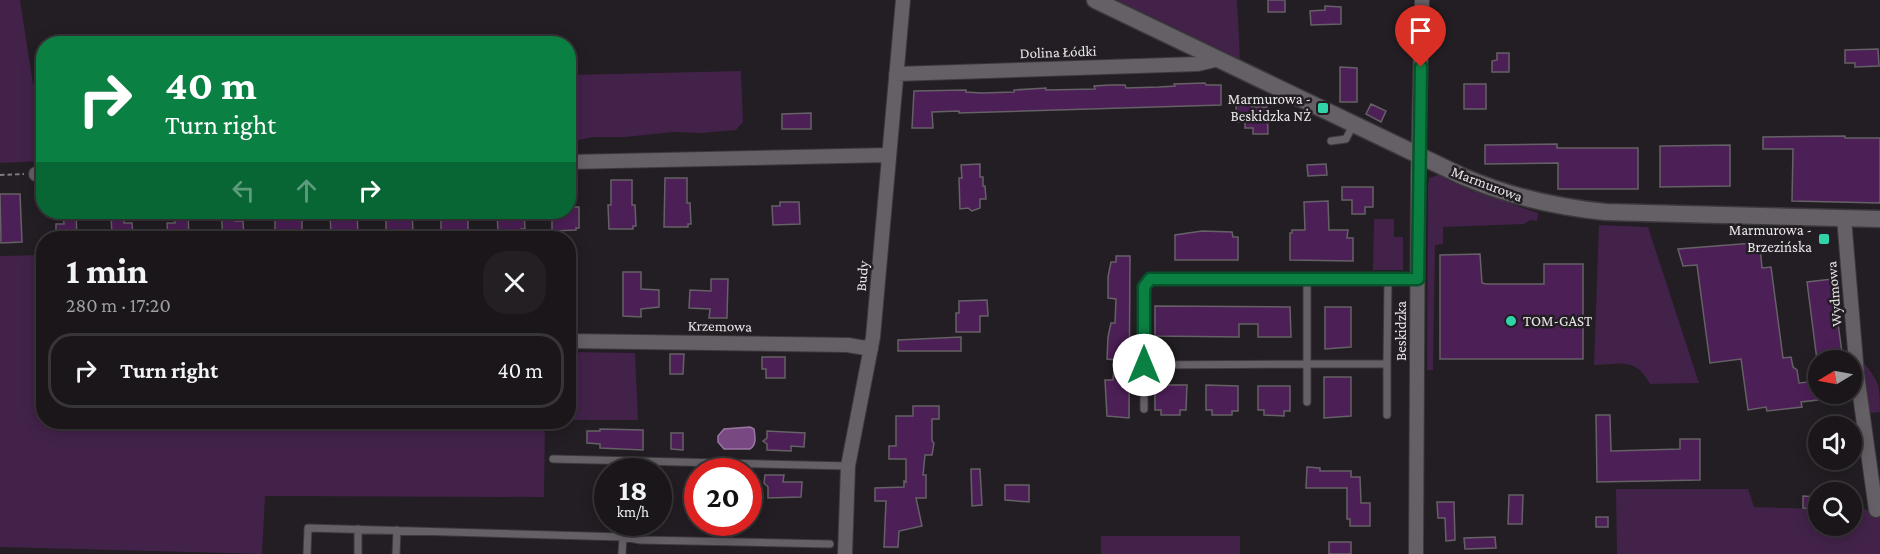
<!DOCTYPE html>
<meta charset="utf-8">
<style>
:root{--surface:#1a161a;--page:#231f23;--text:#f1f3f6;--muted:#9f9fa2;--line:#383539}
body{margin:0;font-family:"Crimson Pro",serif;background:var(--page);color:var(--text);height:100vh;display:flex;flex-direction:column;font-size:22px;white-space:nowrap}
*{box-sizing:border-box;margin:0}
p{font-size:20px;color:var(--muted)}
.icon{flex:none;width:33px;height:33px;fill:none;stroke:currentColor;stroke-width:2;stroke-linecap:round;stroke-linejoin:round}
.map{position:relative;flex:1;overflow:hidden}
.sheet{position:absolute;left:36px;top:231px;width:540px;height:198px;display:flex;flex-direction:column;background:var(--surface);border-radius:24px;box-shadow:0 3px 15px #0003,0 0 0 2px var(--line)}
.sheet>*{flex:none}
.banner{position:absolute;left:36px;top:36px;width:540px;height:183px;border-radius:24px;box-shadow:0 3px 15px #0003,0 0 0 2px var(--line);background:#0b8043;color:#fff;overflow:hidden}
.needle{width:39px;rotate:260deg}
.buttons{position:absolute;left:1808px;top:350px;display:grid;gap:12px}
.buttons a{display:grid;place-items:center;width:54px;height:54px;border-radius:50%;background:var(--surface);box-shadow:0 3px 15px #0003,0 0 0 2px var(--line);font-size:30px}
.speed{position:absolute;left:594px;top:458px;display:flex;gap:12px;font-size:30px;font-weight:700;text-align:center}
.speed>*{display:grid;place-content:center;width:78px;height:78px;border-radius:50%;background:var(--surface);box-shadow:0 3px 15px #0003,0 0 0 2px var(--line);line-height:1}
.speed small{font-size:15px;font-weight:400}
.speed .limit{border:9px solid #d22;background:#fff;color:#111}
.pin{position:absolute;display:grid;place-items:center;width:51px;height:51px;color:#fff;margin:-62px -26px;border-radius:50% 50% 50% 0;rotate:-45deg;box-shadow:0 0 6px #0007}
.pin .icon{rotate:45deg}
.me{position:absolute;width:66px;margin:-33px;rotate:0deg;stroke-linejoin:round;filter:drop-shadow(0 0 4px #0008)}
.turn{display:flex;align-items:center;gap:21px;height:126px;padding:0 30px;font-size:27px}
.turn .icon{width:78px;height:78px;stroke-width:2.5}
.turn b{display:block;font-size:42px;line-height:51px}
.lanes{display:flex;align-items:center;height:57px;padding:0 30px;background:#0003;justify-content:center;gap:30px;direction:ltr}
.lanes .off{opacity:.35}
.round{display:grid;place-items:center;flex:none;width:63px;height:63px;border-radius:24px;background:var(--page)}
.summary{display:flex;align-items:center;justify-content:space-between;height:102px;padding:0 30px}
h1{font-size:36px;font-weight:700;line-height:45px}
ul{padding:0;list-style:none}
li{display:flex;align-items:center;gap:18px;height:75px;margin:0 12px 9px;padding:0 18px;border:3px solid var(--line);border-radius:24px}
li div{flex:1}
li b{display:block;font-size:22px}
li em{font-style:normal}
.map>svg:first-child{display:block}
.green{fill:#422249}
.water{fill:#784883;stroke:#9a77a2;stroke-width:1.5}
.building{fill:#4d1f57;stroke:#656166;stroke-width:1.5}
.lines{fill:none;stroke-linecap:round;stroke-linejoin:round}
.service-casing{stroke:#3c393d;stroke-width:9}
.minor-casing{stroke:#3c393d;stroke-width:16}
.tertiary-casing{stroke:#3c393d;stroke-width:19}
.path{stroke:#817d81;stroke-width:2;stroke-dasharray:4.5 3;stroke-linecap:butt}
.service{stroke:#656066;stroke-width:7}
.minor{stroke:#656066;stroke-width:14}
.tertiary{stroke:#656066;stroke-width:16}
.route-casing{stroke:#07532c;stroke-width:15}
.route{stroke:#0b8043;stroke-width:10}
.poi-dot{fill:#31d4a9;stroke:#221e23;stroke-width:2}
.labels{text-anchor:middle;stroke-width:5;stroke-linejoin:round;paint-order:stroke}
.street-label{font-size:15px;fill:#e9e6e9;stroke:#221e23}
.poi-label{font-size:15px;fill:#e9e6e9;stroke:#221e23;text-anchor:end}
</style>
<div class="map">
<svg width="1880" height="554" viewBox="0 0 1880 554">
<rect width="100%" height="100%" fill="#221e23"/>
<path class="green" d="M0,0H20L33,84H43V161L0,163Z
M1117,0H1237L1240,59Z
M741,71L743,122L736,130L701,133L673,132L625,137H593L569,142V75Z
M1438,175L1470,190L1538,213L1537,221L1530,220L1524,224L1443,227V244L1435,245L1433,370H1427L1428,185L1429,178Z
M1374,219H1394V237H1403V270H1373Z
M1599,225L1648,227L1699,383L1650,384C1636,357 1620,364 1594,365Z
M43,255L44,422H545L544,497L265,496L262,554L0,547V256Z
M569,352L635,353L638,420H569Z
M1863,362C1880,383 1880,385 1880,412L1869,413L1861,364Z
M1616,489H1748L1754,507L1818,509V525H1851V509L1880,510V554H1617Z
M1101,536H1240V554H1101Z"/>
<path class="water" d="M750,427L754,429C755,437 757,444 750,449H724L718,442V436L724,429Z"/>
<path class="building" d="M1268,0H1285V12H1268Z
M1325,6L1341,7V24L1311,25L1310,11L1325,10Z
M1878,49L1879,66L1855,67V63H1845V50Z
M1497,53H1509V72H1492V61L1497,60Z
M1340,67L1357,68V102H1340Z
M1205,83L1206,85H1221V105L959,113V111L932,112L933,128H912L914,91L966,90V92L981,93L1014,92V90L1046,88V90L1095,89L1094,86L1110,85H1125L1126,88L1159,87L1175,86L1174,84Z
M1464,84H1486V109H1464Z
M1371,104L1386,111L1381,122L1366,114Z
M1252,105V107H1267L1268,134H1253V128H1245V122H1237L1236,106Z
M811,113V129H782V114Z
M1845,136V138H1880V203L1792,201L1793,149H1763V137Z
M1557,144V148H1638V189H1558V163L1485,164V145Z
M1730,145V186L1660,187V146Z
M980,164V177H983V186H985L986,199H980V208L972,211L968,208L960,209L959,178H962L961,165Z
M1326,164L1327,175L1308,176L1307,165Z
M665,178H687V203H690L691,224H688V227H664Z
M611,180H632V205H635L636,226H633V229H609L608,205H611Z
M1342,187H1373V207H1365V214H1352V200H1342Z
M0,194H20L22,242L1,243Z
M1328,201L1329,230H1348L1347,238H1353V261L1290,260V233H1292V230H1305L1304,202Z
M780,202H799L800,224L773,225L772,206H780Z
M568,207H579V228H576V230L552,231V212H568Z
M63,212H76L77,238H56V224H64Z
M111,212H124V223H132L133,238H112Z
M174,212H188L189,238H168L167,223H175Z
M221,212H235V221H243L244,237L223,238Z
M278,212L302,213V234H299V237H278V234H275V214H278Z
M330,212H357L358,233H354V236H331Z
M386,212H412L413,231L410,232V234H389V232H386Z
M441,212H468V230H465V233H444V231H441Z
M497,212H524L525,229H521V232H498Z
M1202,231L1232,232L1233,237H1238V260H1175V235Z
M1753,243L1754,247H1760L1762,268L1771,267L1783,358L1791,357L1793,367L1797,370L1799,383L1818,381V400L1801,402L1802,407L1767,411L1766,407L1748,410L1741,359L1710,363L1697,265L1683,266L1678,249Z
M1480,254L1482,283L1486,284H1544V264H1583V359H1440V255Z
M1116,256H1130L1129,418L1107,416L1105,380H1113L1115,360L1107,359L1108,337L1111,323H1115L1116,299L1108,298V277L1111,262H1116Z
M623,272H641V289L659,290V307L641,309V317L623,316Z
M711,279H728L727,318H709L710,309L689,308L690,290L711,291Z
M1832,279L1843,360H1817L1807,282Z
M987,300L988,316H980V332H956V313H959V301Z
M1155,306L1290,307L1291,337H1258V324H1239V337L1155,336Z
M1325,307H1351V347L1325,349Z
M961,337V351H898V340Z
M670,354H684L683,374H670Z
M762,357H785V378H766V369H762Z
M1324,377H1351V416L1324,418Z
M1155,385H1187L1186,410H1180V415H1161V410H1155Z
M1206,385L1238,386V411H1232V415H1212V410H1206Z
M1258,386H1290V411H1284V416L1264,415V410H1258Z
M913,406H939V419H932V441L934,443L932,455H925L923,475H926V498H916L922,526L899,531L898,547H884L886,501H875V488L904,487V481L906,482V459H889V446H896V416H913Z
M1596,415H1610L1611,451L1680,449V439H1700V480L1597,482Z
M600,429L643,430V450L600,448V444L587,443V431H600Z
M767,431L805,433L804,447L791,446V451L767,450V444L763,441L767,438Z
M671,433H683V450L671,449Z
M1307,467L1320,468V471H1351V477H1360L1361,503H1370V526H1350V519H1347V488H1306Z
M971,469H980L982,505L972,506Z
M765,475H784L783,482H802L801,497L768,498V487L764,483Z
M1005,485H1029V502L1005,500Z
M1509,495H1523L1522,524H1508Z
M1803,496L1818,497V509L1803,508Z
M1437,502H1454L1455,540L1446,541L1445,518H1438Z
M1596,517H1608V527H1596Z
M1495,537L1496,548L1465,549L1464,538Z
M1329,542H1351V554H1329Z"/>
<g class="lines">
<defs>
<path id="service" d="M1331,141L1346,139L1353,125
M1307,279V364L1144,365V287L1150,279L1393,278L1417,279
M1307,402V364H1387L1388,279
M1144,409V365
M1387,415V364
M553,459L848,466
M623,537L640,540L830,544
M307,554L308,528L623,537L622,554
M358,554V529
M396,554L397,530"/>
<path id="minor" d="M896,74L1198,64L1220,59
M568,162L889,155
M36,174H44
M1844,218L1857,374L1876,510
M568,341L848,345L871,349
M845,554L848,466L873,337L903,0
M1416,554L1418,177L1422,0"/>
<path id="tertiary" d="M1095,0L1464,177C1511,197 1556,207 1606,212L1880,219"/>
</defs>
<use href="#service" class="service-casing"/>
<use href="#minor" class="minor-casing"/>
<use href="#tertiary" class="tertiary-casing"/>
<path class="path" d="M0,175L24,174"/>
<use href="#service" class="service"/>
<use href="#minor" class="minor"/>
<use href="#tertiary" class="tertiary"/>
</g>
<g class="lines">
<defs>
<path id="route" d="M1144,365V287L1150,279H1418L1421,67"/>
</defs>
<use href="#route" class="route-casing"/>
<use href="#route" class="route"/>
</g>
<g class="poi-dot">
<rect x="1317" y="102" width="12" height="12" rx="3"/>
<rect x="1818" y="233" width="12" height="12" rx="3"/>
<circle cx="1511" cy="321" r="6"/>
</g>
<g class="labels">
<g class="street-label">
<text transform="translate(1058 52) rotate(-2)" y="5">Dolina Łódki</text>
<text transform="translate(1487 184) rotate(21)" y="5">Marmurowa</text>
<text transform="translate(862 276) rotate(-85)" y="5">Budy</text>
<text transform="translate(1834 294) rotate(-95)" y="5">Wydmowa</text>
<text transform="translate(720 326) rotate(1)" y="5">Krzemowa</text>
<text transform="translate(1401 331) rotate(-90)" y="5">Beskidzka</text>
</g>
<g class="poi-label">
<text x="1311" y="104">Marmurowa -<tspan x="1311" dy="17">Beskidzka NŻ</tspan></text>
<text x="1812" y="235">Marmurowa -<tspan x="1812" dy="17">Brzezińska</tspan></text>
<text x="1523" y="326" text-anchor="start">TOM-GAST</text>
</g>
</g>
</svg>
<div class="buttons">
<a><svg class="needle" viewBox="-14 -14 28 28"><path d="M0-13l5 13h-10z" fill="#e53935"/><path d="M0 13l5-13h-10z" fill="#9f9fa2"/></svg></a>
<a><svg class="icon" aria-label="sound" viewBox="0 0 24 24"><path d="M4 9h4l5-4v14l-5-4H4zM17 9q2 3 0 6"/></svg></a>
<a><svg class="icon" aria-label="search" viewBox="0 0 24 24"><circle cx="10" cy="10" r="6"/><path d="M15 15l6 6"/></svg></a>
</div>
<div class="speed"><div>18<small>km/h</small></div><div class="limit">20</div></div>
<div class="pin" style="left:1421px;top:67px;background:#d93025"><svg class="icon" aria-label="arrive" viewBox="0 0 24 24"><path d="M6 21V4h12l-3 4 3 4H6"/></svg></div>
<svg class="me" style="left:1144px;top:365px" viewBox="-20 -20 40 40"><circle r="19" fill="#fff"/><path d="M0-13L10 11 0 6-10 11z" fill="#0b8043"/></svg>
<div class="banner">
<div class="turn"><svg class="icon" aria-label="right" viewBox="0 0 24 24"><path d="M7 20v-9h11M14 6l5 5-5 5"/></svg><div><b>40 m</b>Turn right</div></div>
<div class="lanes"><svg class="icon off" aria-label="left" viewBox="0 0 24 24"><path d="M17 20v-9H6M10 6l-5 5 5 5"/></svg><svg class="icon off" aria-label="ahead" viewBox="0 0 24 24"><path d="M12 20V5M6 11l6-6 6 6"/></svg><svg class="icon" aria-label="right" viewBox="0 0 24 24"><path d="M7 20v-9h11M14 6l5 5-5 5"/></svg></div>
</div>
<section class="sheet">
<div class="summary"><div><h1>1 min</h1><p>280 m · 17:20</p></div><a class="round"><svg class="icon" aria-label="close" viewBox="0 0 24 24"><path d="M6 6l12 12M18 6L6 18"/></svg></a></div>
<ul>
<li><svg class="icon" aria-label="right" viewBox="0 0 24 24"><path d="M7 20v-9h11M14 6l5 5-5 5"/></svg><div><b>Turn right</b></div><em>40 m</em></li>
</ul>
</section>
</div>
